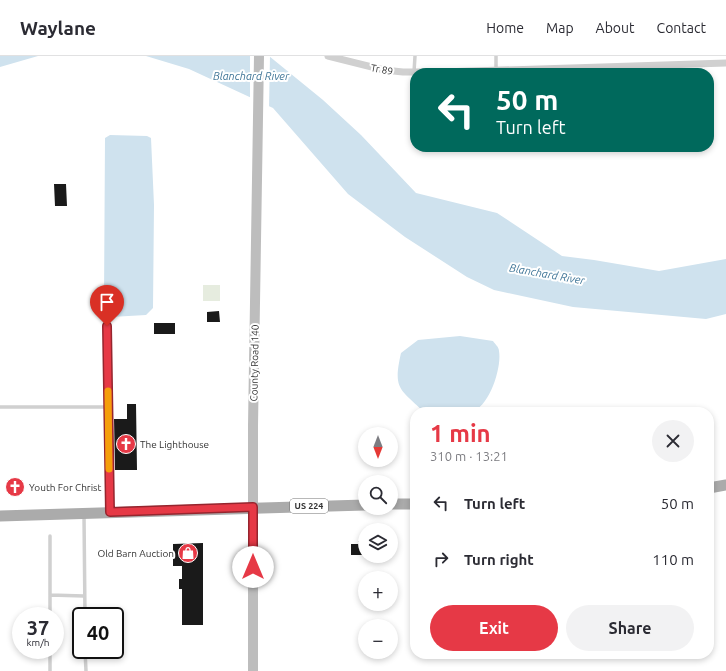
<!DOCTYPE html>
<meta charset="utf-8">
<style>
:root{--surface:#fff;--page:#f2f2f3;--text:#2b2b33;--muted:#7c7c81;--line:#e1e1e2;--accent:#e63946}
body{margin:0;font-family:Ubuntu,sans-serif;background:var(--page);color:var(--text);height:100vh;display:flex;flex-direction:column;font-size:15px;white-space:nowrap}
*{box-sizing:border-box;margin:0}
p{font-size:13px;color:var(--muted)}
.icon{flex:none;width:22px;height:22px;fill:none;stroke:currentColor;stroke-width:2;stroke-linecap:round;stroke-linejoin:round}
.map{position:relative;flex:1;overflow:hidden}
.side{position:absolute;left:410px;top:351px;width:304px;height:252px;display:flex;flex-direction:column;background:var(--surface);border-radius:16px;box-shadow:0 2px 6px #0003}
.side>*{flex:none}
.guide{position:absolute;left:410px;top:12px;width:304px;height:84px;border-radius:16px;box-shadow:0 2px 6px #0003;background:#00695c;color:#fff;overflow:hidden}
.needle{width:26px;rotate:180deg}
.buttons{position:absolute;left:358px;top:371px;display:grid;gap:8px}
.buttons a{display:grid;place-items:center;width:40px;height:40px;border-radius:50%;background:var(--surface);box-shadow:0 2px 6px #0003;font-size:20px}
.speed{position:absolute;left:12px;top:551px;display:flex;gap:8px;font-size:20px;font-weight:700;text-align:center}
.speed>*{display:grid;place-content:center;width:52px;height:52px;border-radius:50%;background:var(--surface);box-shadow:0 2px 6px #0003;line-height:1}
.speed small{font-size:10px;font-weight:400}
.speed .limit{border:2px solid #111;border-radius:6px;background:#fff;color:#111}
.pin{position:absolute;display:grid;place-items:center;width:34px;height:34px;color:#fff;margin:-41px -17px;border-radius:50% 50% 50% 0;rotate:-45deg;box-shadow:0 0 4px #0007}
.pin .icon{rotate:45deg}
.me{position:absolute;width:44px;margin:-22px;rotate:0deg;stroke-linejoin:round;filter:drop-shadow(0 0 3px #0008)}
.turn{display:flex;align-items:center;gap:14px;height:84px;padding:0 20px;font-size:18px}
.turn .icon{width:52px;height:52px;stroke-width:2.5}
.turn b{display:block;font-size:28px;line-height:34px}
.round{display:grid;place-items:center;flex:none;width:42px;height:42px;border-radius:21px;background:var(--page)}
.headline{display:flex;align-items:center;justify-content:space-between;height:68px;padding:0 20px}
h1{font-size:24px;font-weight:600;line-height:30px;color:var(--accent)}
.cta{display:flex;gap:8px;margin-top:auto;padding:8px 20px}
.cta a{flex:1;height:46px;border-radius:24px;background:var(--accent);color:#fff;font-size:16px;font-weight:600;line-height:46px;text-align:center}
.cta a+a{background:var(--page);color:var(--text)}
ul{padding:0;list-style:none}
li{display:flex;align-items:center;gap:12px;height:56px;padding:0 20px}
li div{flex:1}
li b{display:block;font-size:15px}
li em{font-style:normal}
header{display:flex;align-items:center;gap:24px;box-sizing:border-box;height:56px;padding:0 20px;background:var(--surface);border-bottom:1px solid var(--line)}
header strong{font-size:19px}
nav{display:flex;gap:22px;margin-inline-start:auto;font-size:14px}
.map>svg:first-child{display:block}
.green{fill:#e6ecdf}
.water{fill:#cfe2ee}
.pier{fill:#fff}
.building{fill:#1a1a1a}
.lines{fill:none;stroke-linecap:round;stroke-linejoin:round}
.lane{stroke:#d0d0d0;stroke-width:3.5}
.street{stroke:#d0d0d0;stroke-width:7}
.secondary{stroke:#bdbdbd;stroke-width:10}
.primary{stroke:#ababab;stroke-width:11}
.route-casing{stroke:#96252e;stroke-width:10}
.route{stroke:#e63946;stroke-width:7}
.slow{stroke:#f59e0b;stroke-width:7}
.labels{text-anchor:middle;stroke-width:4;stroke-linejoin:round;paint-order:stroke}
.shield{fill:#fff;stroke:#707070;stroke-width:1}
.shield-label{font-size:9px;font-weight:bold;fill:#333}
.street-label{font-size:10px;fill:#333;stroke:#fff}
.poi-label{font-size:10px;fill:#333;stroke:#fff;text-anchor:start}
.water-label{font-size:11px;font-style:italic;fill:#3f7597;stroke:#fff}
</style>
<header>
<strong>Waylane</strong>
<nav><a>Home</a><a>Map</a><a>About</a><a>Contact</a></nav>
</header>
<div class="map">
<svg width="726" height="615" viewBox="0 0 726 615">
<rect width="100%" height="100%" fill="#fff"/>
<path class="green" d="M203,229H220V245H203Z"/>
<path class="water" d="M0,0H38L0,11Z
M146,0H269L323,44L361,79L416,137L497,157L562,200L594,204L659,215L726,203V258L706,263L573,251L494,234L467,221L405,181L348,138L273,52L189,13Z
M110,79L147,80L151,82L154,149L153,252L146,259L111,261L106,258L104,245L105,82Z
M460,280L493,285C495,288 499,291 499,295C502,312 489,352 471,356C461,358 436,356 424,356C399,332 393,333 401,297L418,284Z"/>
<path class="pier" d="M250,0H270L269,52L250,43Z"/>
<path class="building" d="M54,128H66L67,150H55Z
M219,255L220,266H207V256Z
M154,267H175V278H154Z
M127,348H136L137,414H115L114,363H127Z
M358,485H365V499H351V488H358Z
M203,487V569H182V533H179V523H182V510H173V488Z"/>
<g class="lines">
<path class="lane" d="M496,0V14
M414,16L415,0
M107,270L109,455
M0,351H108
M84,459L85,560
M50,480V560
M50,539L84,540
M50,594V615
M85,594L86,615"/>
<path class="street" d="M328,0L384,14L403,16H441L726,7"/>
<path class="secondary" d="M253,615V370L259,0"/>
<path class="primary" d="M709,432L726,429
M391,448H415
M0,460L365,449"/>
</g>
<g class="lines">
<defs>
<path id="route" d="M107,270L110,456L253,451V511"/>
</defs>
<use href="#route" class="route-casing"/>
<use href="#route" class="route"/>
<path class="slow" d="M108,335L109,413"/>
</g>
<defs>
<symbol id="church-disc" viewBox="-11 -11 22 22"><circle r="9.5" fill="#e63946" stroke="#fff"/><path d="M-1.2-6h2.4v3.5h3.3v2.4h-3.3V6h-2.4V-.1h-3.3v-2.4h3.3Z" fill="#fff"/></symbol>
<symbol id="shop-disc" viewBox="-11 -11 22 22"><circle r="9.5" fill="#e63946" stroke="#fff"/><path d="M-5-2.5h2.3a2.7 3.5 0 0 1 5.4 0H5L5.5 6h-11ZM-1.5-2.5h3a1.5 2.3 0 0 0-3 0Z" fill="#fff"/></symbol>
</defs>
<g fill-rule="evenodd">
<use href="#church-disc" x="115" y="377" width="22" height="22"/>
<use href="#church-disc" x="4" y="420" width="22" height="22"/>
<use href="#shop-disc" x="177" y="486" width="22" height="22"/>
</g>
<g class="labels">
<rect class="shield" x="290" y="443" width="38" height="14" rx="3"/>
<g class="shield-label">
<text x="309" y="453">US 224</text>
</g>
<g class="street-label">
<text transform="translate(382 13) rotate(10)" y="4">Tr 89</text>
<text transform="translate(254 307) rotate(-89)" y="4">County Road 140</text>
</g>
<g class="poi-label">
<text x="140" y="392">The Lighthouse</text>
<text x="29" y="435">Youth For Christ</text>
<text x="174" y="501" text-anchor="end">Old Barn Auction</text>
</g>
<g class="water-label">
<text x="251" y="24">Blanchard River</text>
<text transform="translate(547 218) rotate(10)" y="4">Blanchard River</text>
</g>
</g>
</svg>
<div class="buttons">
<a><svg class="needle" viewBox="-14 -14 28 28"><path d="M0-13l5 13h-10z" fill="#e53935"/><path d="M0 13l5-13h-10z" fill="#7c7c81"/></svg></a>
<a><svg class="icon" aria-label="search" viewBox="0 0 24 24"><circle cx="10" cy="10" r="6"/><path d="M15 15l6 6"/></svg></a>
<a><svg class="icon" aria-label="layers" viewBox="0 0 24 24"><path d="M12 4l9 5-9 5-9-5zM3 14l9 5 9-5"/></svg></a>
<a>+</a>
<a>−</a>
</div>
<div class="speed"><div>37<small>km/h</small></div><div class="limit">40</div></div>
<div class="pin" style="left:107px;top:270px;background:#d93025"><svg class="icon" aria-label="arrive" viewBox="0 0 24 24"><path d="M6 21V4h12l-3 4 3 4H6"/></svg></div>
<svg class="me" style="left:253px;top:511px" viewBox="-20 -20 40 40"><circle r="19" fill="#fff"/><path d="M0-13L10 11 0 6-10 11z" fill="#e63946"/></svg>
<div class="guide">
<div class="turn"><svg class="icon" aria-label="left" viewBox="0 0 24 24"><path d="M17 20v-9H6M10 6l-5 5 5 5"/></svg><div><b>50 m</b>Turn left</div></div>
</div>
<section class="side">
<div class="headline"><div><h1>1 min</h1><p>310 m · 13:21</p></div><a class="round"><svg class="icon" aria-label="close" viewBox="0 0 24 24"><path d="M6 6l12 12M18 6L6 18"/></svg></a></div>
<ul>
<li><svg class="icon" aria-label="left" viewBox="0 0 24 24"><path d="M17 20v-9H6M10 6l-5 5 5 5"/></svg><div><b>Turn left</b></div><em>50 m</em></li>
<li><svg class="icon" aria-label="right" viewBox="0 0 24 24"><path d="M7 20v-9h11M14 6l5 5-5 5"/></svg><div><b>Turn right</b></div><em>110 m</em></li>
</ul>
<div class="cta"><a>Exit</a><a>Share</a></div>
</section>
</div>
